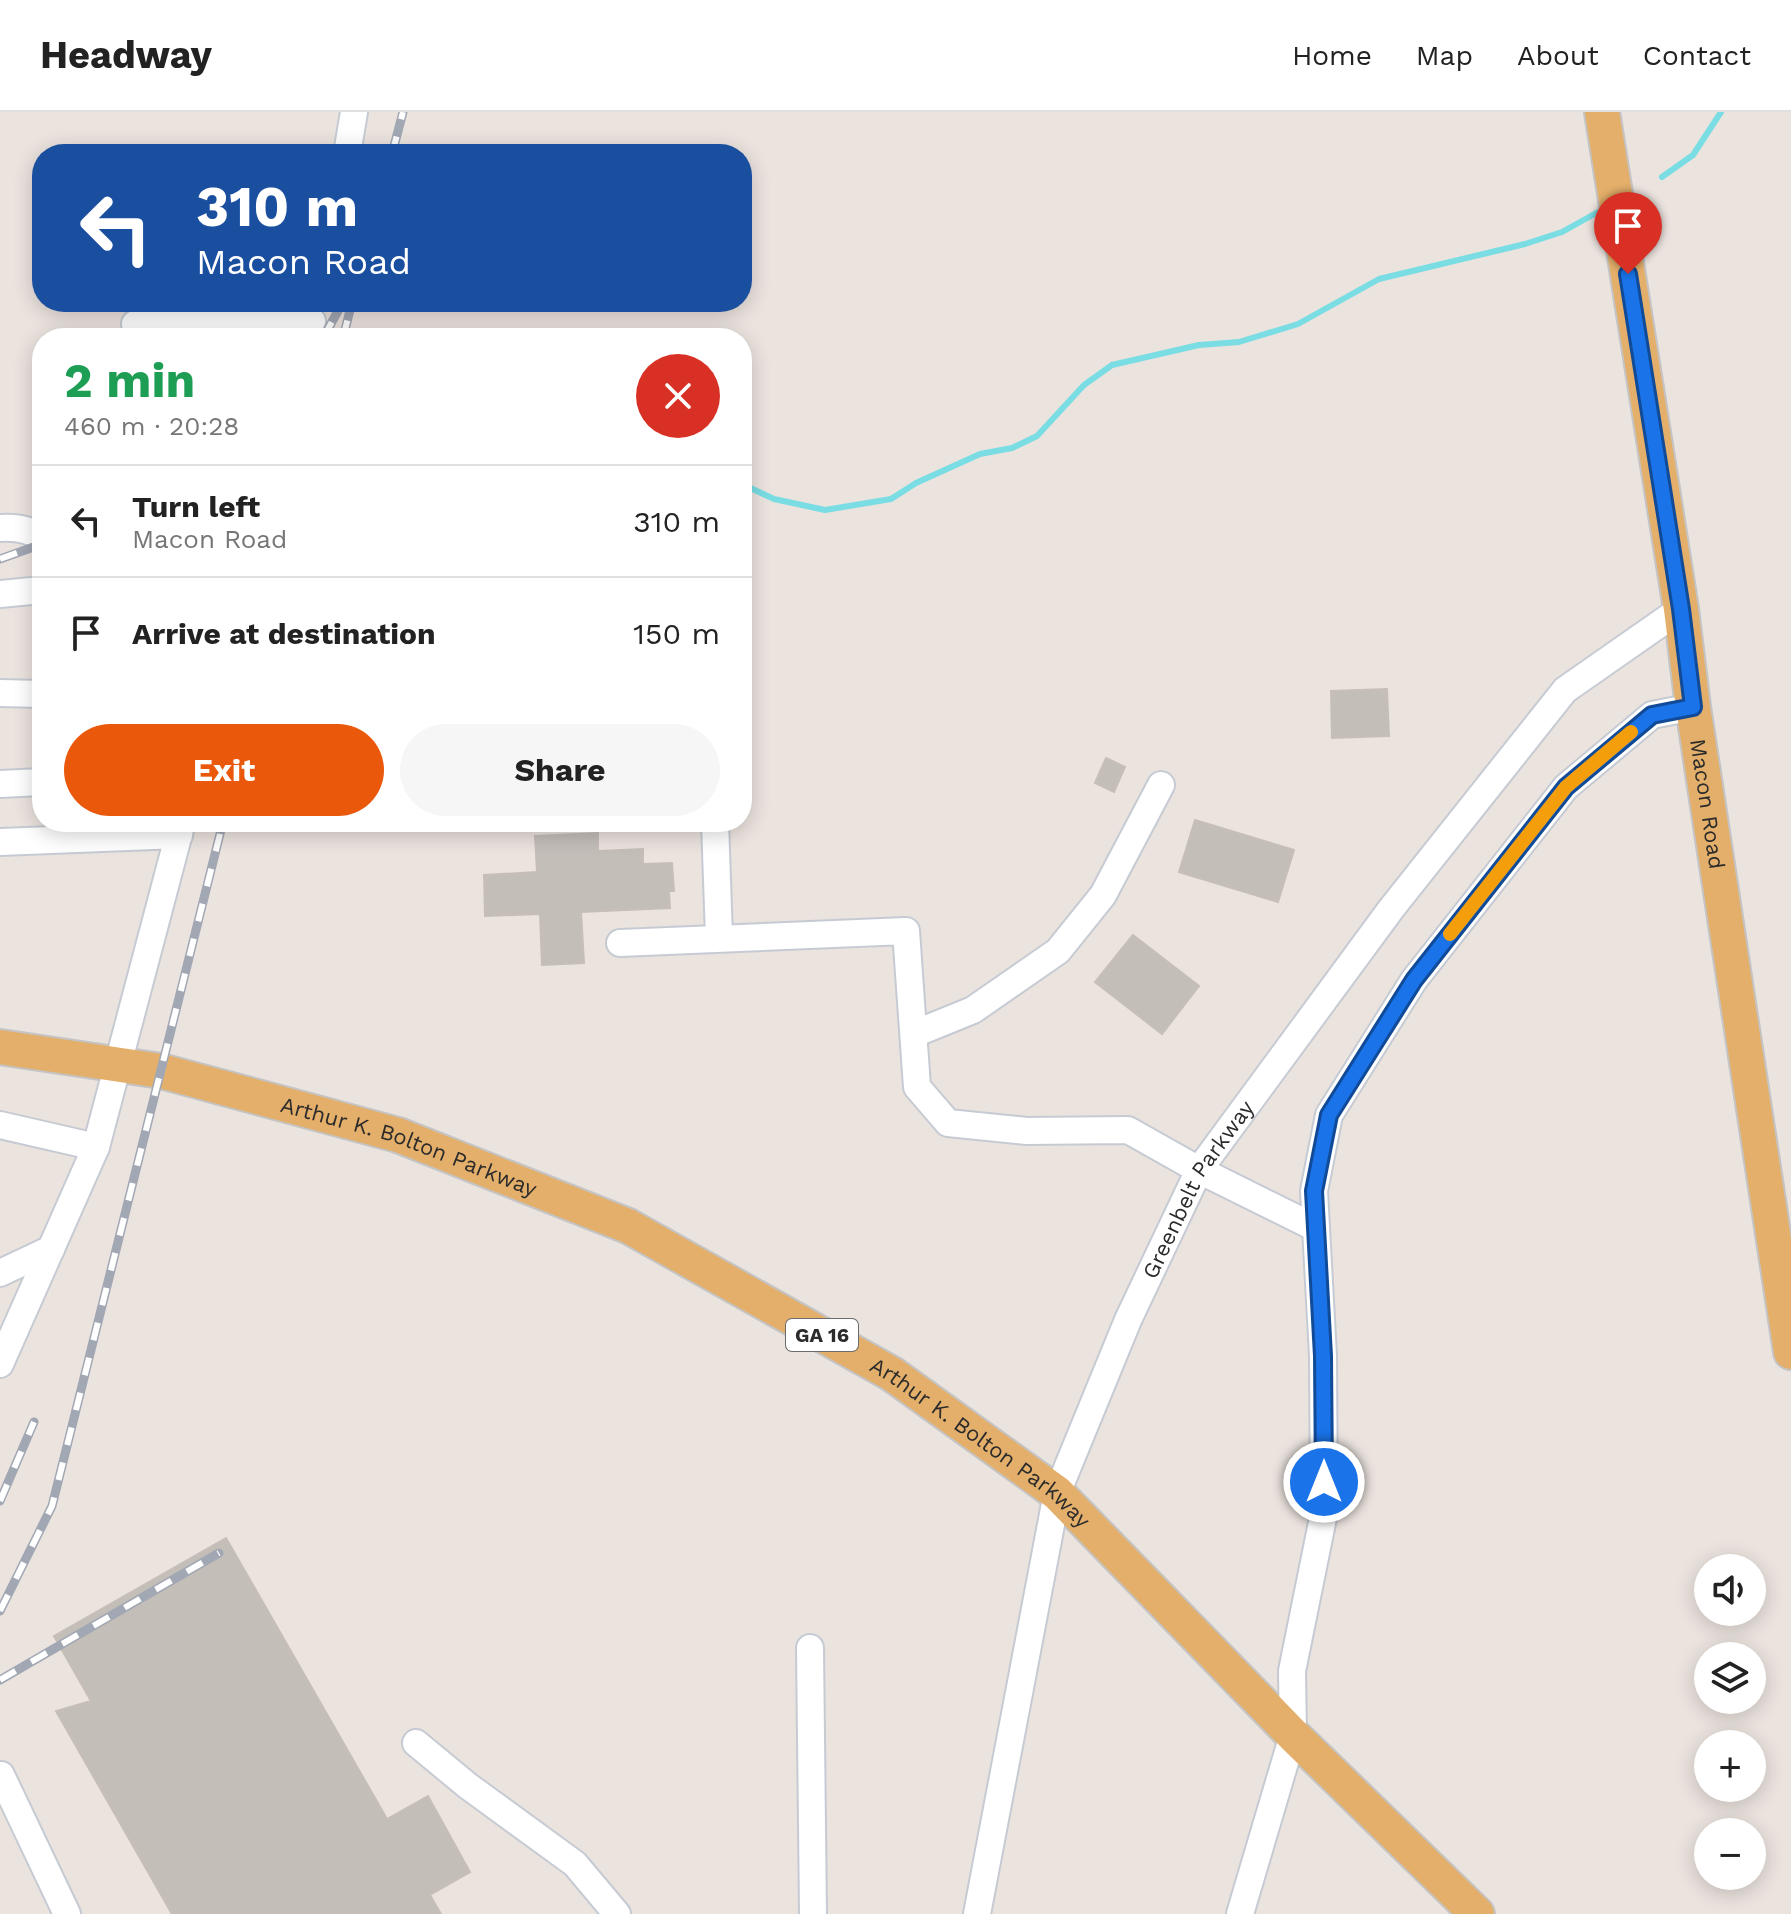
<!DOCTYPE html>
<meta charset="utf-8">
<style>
:root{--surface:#fff;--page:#f6f6f6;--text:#222;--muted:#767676;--line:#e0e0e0;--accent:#ea580c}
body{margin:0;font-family:"Work Sans",sans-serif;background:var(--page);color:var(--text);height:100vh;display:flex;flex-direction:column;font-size:30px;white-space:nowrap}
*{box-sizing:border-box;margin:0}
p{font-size:26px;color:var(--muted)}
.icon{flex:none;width:44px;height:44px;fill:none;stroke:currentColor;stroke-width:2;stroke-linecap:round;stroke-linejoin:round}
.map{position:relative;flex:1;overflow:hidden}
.sheet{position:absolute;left:32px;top:216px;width:720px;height:504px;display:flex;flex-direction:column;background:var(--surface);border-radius:32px;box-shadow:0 4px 20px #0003}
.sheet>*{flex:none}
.banner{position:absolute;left:32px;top:32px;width:720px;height:168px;border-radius:32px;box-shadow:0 4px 20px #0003;background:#1a4fa0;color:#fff;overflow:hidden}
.buttons{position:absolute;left:1694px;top:1442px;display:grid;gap:16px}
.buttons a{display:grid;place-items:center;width:72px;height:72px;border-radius:50%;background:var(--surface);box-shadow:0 4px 20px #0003;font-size:40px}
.pin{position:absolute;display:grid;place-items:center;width:68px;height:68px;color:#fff;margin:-82px -34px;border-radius:50% 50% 50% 0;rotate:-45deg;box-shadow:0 0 8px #0007}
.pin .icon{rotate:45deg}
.me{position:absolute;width:88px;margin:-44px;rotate:0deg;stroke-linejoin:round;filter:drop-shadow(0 0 6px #0008)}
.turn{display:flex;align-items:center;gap:28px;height:168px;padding:0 32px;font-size:36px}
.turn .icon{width:104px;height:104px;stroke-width:2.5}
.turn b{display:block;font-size:56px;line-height:68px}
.round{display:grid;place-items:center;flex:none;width:84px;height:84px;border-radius:42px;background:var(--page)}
.head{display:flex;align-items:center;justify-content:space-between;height:136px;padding:0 32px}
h1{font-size:48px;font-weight:700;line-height:60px;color:#1e9e55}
.cta{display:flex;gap:16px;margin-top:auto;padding:16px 32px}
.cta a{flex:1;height:92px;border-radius:48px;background:var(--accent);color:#fff;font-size:32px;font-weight:700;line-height:92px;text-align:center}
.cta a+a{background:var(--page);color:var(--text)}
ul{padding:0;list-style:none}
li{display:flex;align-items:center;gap:24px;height:112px;padding:0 32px;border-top:2px solid var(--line)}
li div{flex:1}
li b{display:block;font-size:30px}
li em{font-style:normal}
header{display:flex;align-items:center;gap:48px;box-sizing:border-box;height:112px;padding:0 40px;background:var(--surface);border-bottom:2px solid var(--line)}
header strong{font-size:38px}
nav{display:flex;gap:44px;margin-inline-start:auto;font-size:28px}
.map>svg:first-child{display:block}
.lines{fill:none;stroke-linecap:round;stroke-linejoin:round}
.stream{stroke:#7adde4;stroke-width:6}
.building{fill:#c4beb9;stroke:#c7beb8;stroke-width:2}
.minor-casing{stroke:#c6cbd3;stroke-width:30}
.major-casing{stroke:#c4c4c4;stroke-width:38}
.minor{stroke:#fff;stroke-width:26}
.major{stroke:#e4af6a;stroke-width:34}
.rail-casing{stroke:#a1a7b3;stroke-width:9}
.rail{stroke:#fff;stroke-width:6;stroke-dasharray:18;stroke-linecap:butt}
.route-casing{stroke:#114b97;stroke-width:20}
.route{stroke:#1a73e8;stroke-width:14}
.slow{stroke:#f59e0b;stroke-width:14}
.labels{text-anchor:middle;stroke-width:8;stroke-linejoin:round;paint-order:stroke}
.shield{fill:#fff;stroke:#6b6b6b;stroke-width:2}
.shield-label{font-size:20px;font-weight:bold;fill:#2b2b2b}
.street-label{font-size:22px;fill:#2b2b2b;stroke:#fff}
</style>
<header>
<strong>Headway</strong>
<nav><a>Home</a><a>Map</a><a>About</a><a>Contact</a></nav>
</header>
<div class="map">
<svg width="1791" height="1802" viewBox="0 0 1791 1802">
<rect width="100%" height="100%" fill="#ebe3de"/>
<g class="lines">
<path class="stream" d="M1662,65L1693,43L1721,0
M742,372L774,387L825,398L891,387L916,371L980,342L1012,336L1037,324L1084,273L1112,253L1199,233L1239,230L1298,212L1379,167L1525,132L1562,120L1598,100"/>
</g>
<path class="building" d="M1387,577L1389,624L1332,626L1331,579Z
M1106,646L1125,655L1114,680L1095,671Z
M1195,708L1294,738L1278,790L1179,760Z
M598,721V739L643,737V752L672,751L674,779H669L670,796L581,800L584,851L542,853L540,802L485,804L484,763L537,760L535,724Z
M1133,823L1199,874L1162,922L1095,870Z
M226,1426L387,1707L428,1684L470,1760L430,1783L441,1802H172L56,1599L91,1589L54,1524Z"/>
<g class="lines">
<defs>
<g id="minor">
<path d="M347,42L354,0"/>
<path d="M135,212L312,209"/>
<path d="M0,416C15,415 30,417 42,426"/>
<path d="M0,482L42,478"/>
<path d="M0,581L42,582"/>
<path d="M0,672L42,670"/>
<path d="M715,710L719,825"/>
<path d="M0,730L179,723"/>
<path d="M620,831L906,819L917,975L948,1011L1027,1019L1128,1018L1199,1058L1316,1116"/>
<path d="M914,922L973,898L1058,839L1103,783L1161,673"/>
<path d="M0,1013L96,1035L182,710"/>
<path d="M0,1161L51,1137"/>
<path d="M0,1252L96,1035"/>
<path d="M810,1536L813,1802"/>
<path d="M416,1631L468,1674L575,1752L617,1802"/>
<path d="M1,1663L67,1802"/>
<path id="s1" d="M977,1802L1057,1381L1128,1208L1199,1058L1391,797L1565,578L1681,497"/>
<path d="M1240,1802L1293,1623L1292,1559L1324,1401L1323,1244L1314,1079L1329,1003L1414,868L1566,675L1652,603L1693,595"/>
</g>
<g id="major">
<path id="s2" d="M1602,0L1681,497L1693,595L1791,1240"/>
<path id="s3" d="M0,935L161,959L398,1023L628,1114L892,1262L1057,1381L1293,1623L1477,1802"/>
</g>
</defs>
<use href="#minor" class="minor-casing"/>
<use href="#major" class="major-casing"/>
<use href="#minor" class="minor"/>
<use href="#major" class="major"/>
<defs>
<path id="rail" d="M392,42L403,0
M323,226L343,190
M343,226L352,190
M0,447L42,432
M0,1389L34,1310
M0,1499L52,1394L223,710
M0,1568L219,1441"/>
</defs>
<use href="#rail" class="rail-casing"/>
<use href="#rail" class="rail"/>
</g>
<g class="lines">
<defs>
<path id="route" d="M1324,1370L1323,1244L1314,1079L1329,1003L1414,868L1566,675L1652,603L1693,595L1681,497L1628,162"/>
</defs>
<use href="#route" class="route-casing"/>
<use href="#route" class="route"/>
<path class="slow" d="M1450,822L1566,675L1631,620"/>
</g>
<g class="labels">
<rect class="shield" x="786" y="1207" width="72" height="32" rx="6"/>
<g class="shield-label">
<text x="822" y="1230">GA 16</text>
</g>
<g class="street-label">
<text dy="8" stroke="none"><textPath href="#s2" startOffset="700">Macon Road</textPath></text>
<text dy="8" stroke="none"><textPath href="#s3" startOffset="422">Arthur K. Bolton Parkway</textPath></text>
<text dy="8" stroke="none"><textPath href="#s1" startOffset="764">Greenbelt Parkway</textPath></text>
<text dy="8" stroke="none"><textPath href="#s3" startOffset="1070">Arthur K. Bolton Parkway</textPath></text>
</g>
</g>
</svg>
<div class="buttons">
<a><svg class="icon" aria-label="sound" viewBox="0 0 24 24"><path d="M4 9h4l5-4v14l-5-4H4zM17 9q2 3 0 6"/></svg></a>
<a><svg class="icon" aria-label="layers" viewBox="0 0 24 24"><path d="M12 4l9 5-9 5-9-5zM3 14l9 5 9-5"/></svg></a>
<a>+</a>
<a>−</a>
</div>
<div class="pin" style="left:1628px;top:162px;background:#d93025"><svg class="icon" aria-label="arrive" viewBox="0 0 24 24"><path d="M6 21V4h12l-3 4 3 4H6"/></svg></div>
<svg class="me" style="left:1324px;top:1370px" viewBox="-20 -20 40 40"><circle r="17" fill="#1a73e8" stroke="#fff" stroke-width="3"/><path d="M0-11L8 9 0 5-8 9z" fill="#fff"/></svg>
<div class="banner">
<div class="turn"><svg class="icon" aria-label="left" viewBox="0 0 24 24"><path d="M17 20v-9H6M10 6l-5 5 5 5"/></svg><div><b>310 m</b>Macon Road</div></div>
</div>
<section class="sheet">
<div class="head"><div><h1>2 min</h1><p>460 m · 20:28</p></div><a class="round" style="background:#d93025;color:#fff"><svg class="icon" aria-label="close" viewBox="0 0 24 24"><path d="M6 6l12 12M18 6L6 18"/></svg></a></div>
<ul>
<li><svg class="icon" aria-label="left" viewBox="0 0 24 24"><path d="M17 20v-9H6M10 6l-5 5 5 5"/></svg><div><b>Turn left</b><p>Macon Road</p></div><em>310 m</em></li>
<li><svg class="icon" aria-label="arrive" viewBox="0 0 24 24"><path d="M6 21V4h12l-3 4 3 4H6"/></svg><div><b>Arrive at destination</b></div><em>150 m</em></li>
</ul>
<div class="cta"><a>Exit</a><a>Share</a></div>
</section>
</div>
